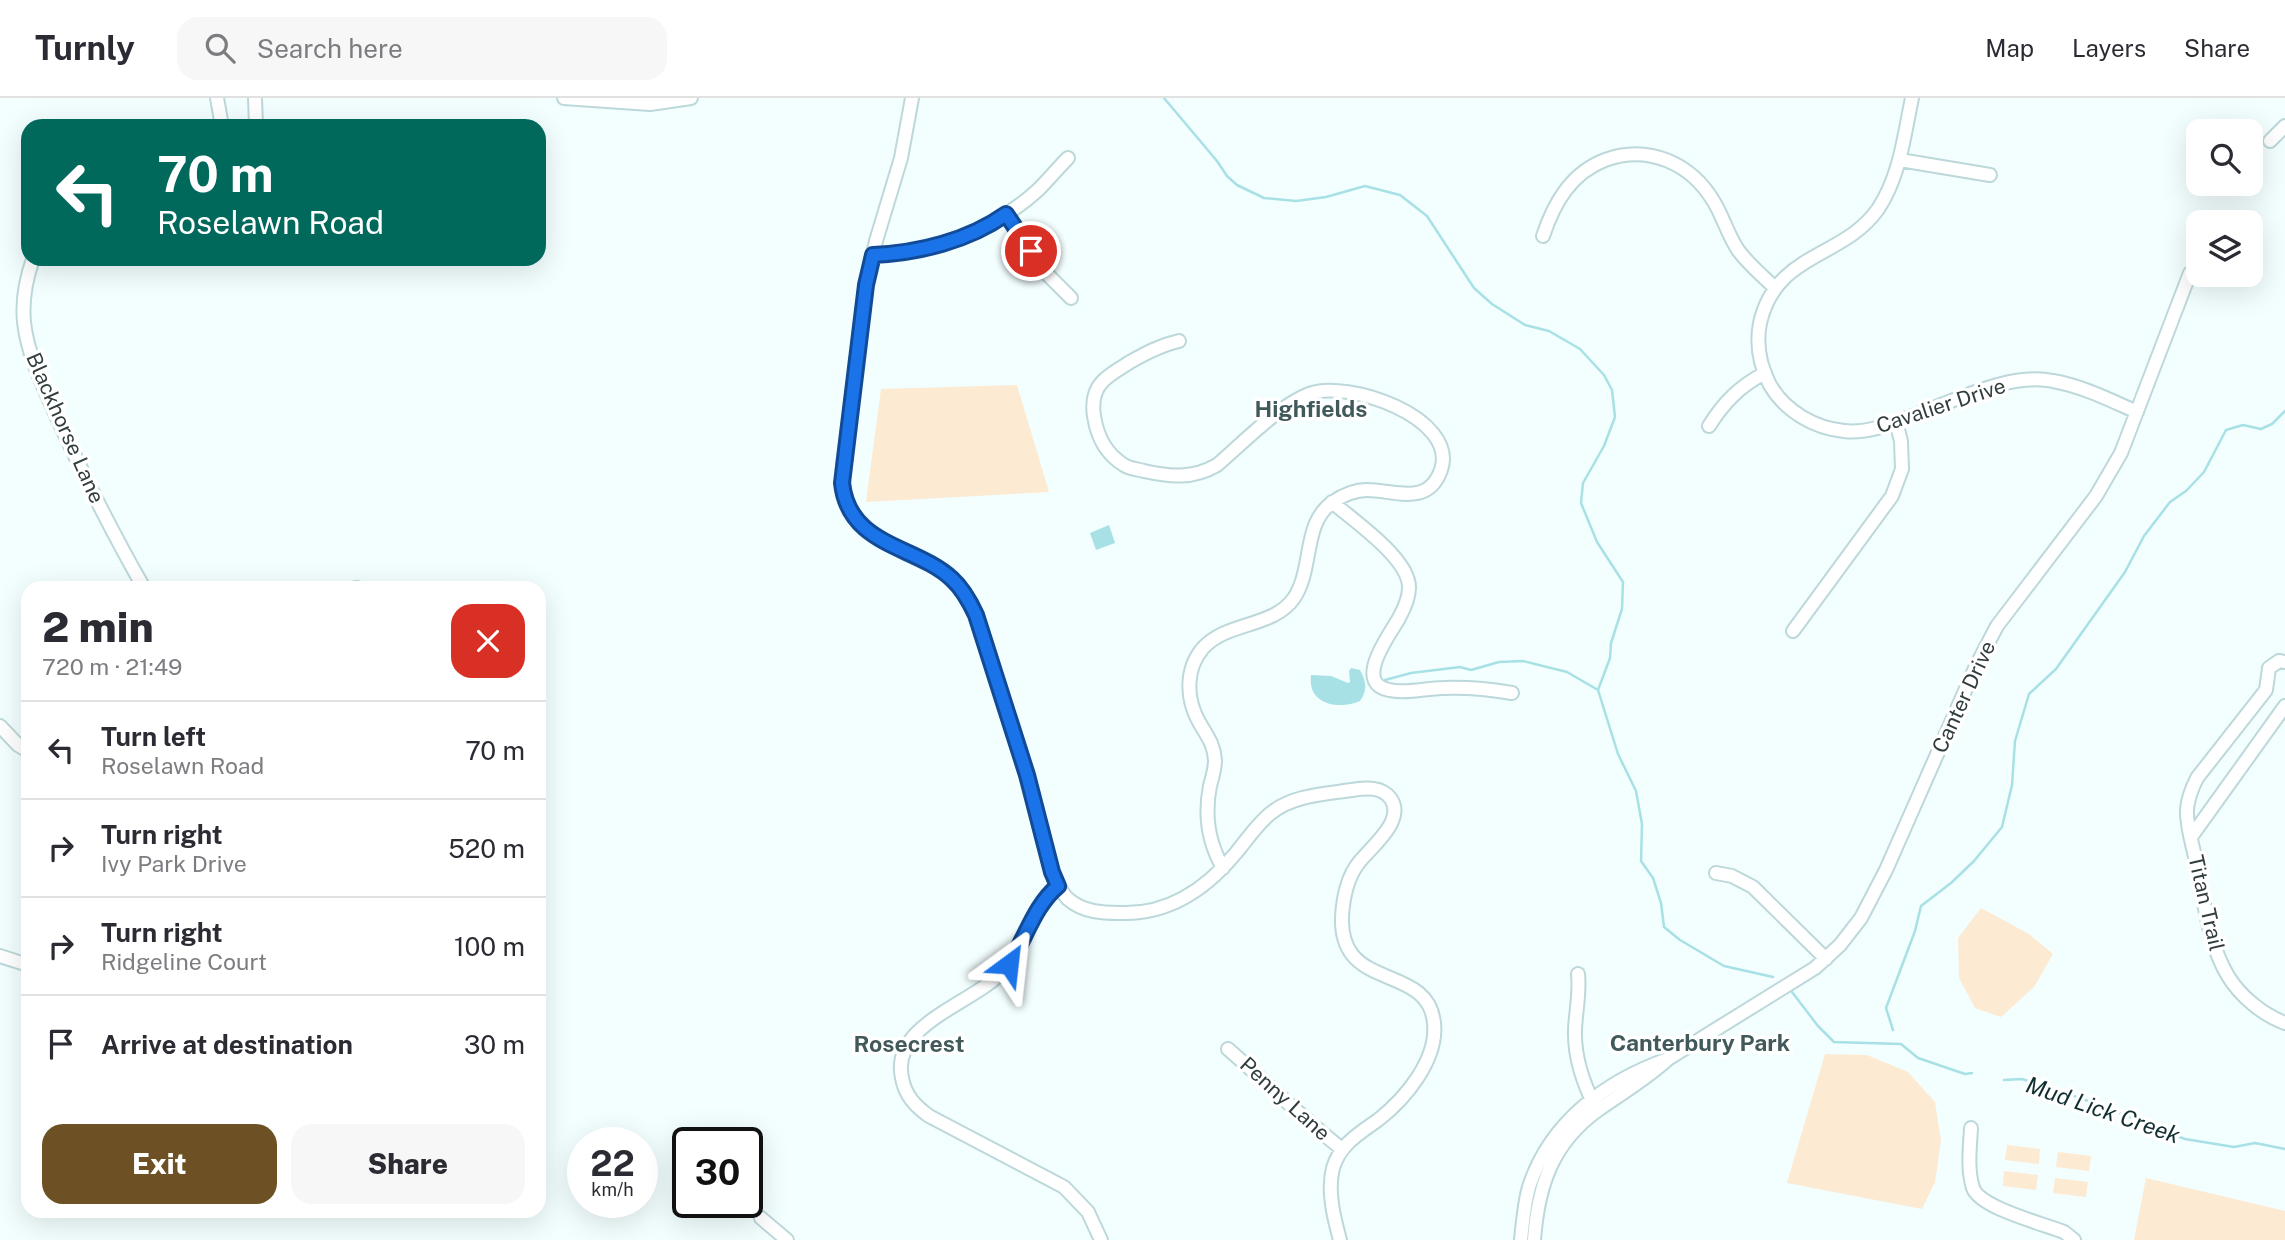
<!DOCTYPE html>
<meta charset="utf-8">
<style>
:root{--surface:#fff;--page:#f7f7f7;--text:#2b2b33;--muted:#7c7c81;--line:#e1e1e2;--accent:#6d5124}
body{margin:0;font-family:"Public Sans",sans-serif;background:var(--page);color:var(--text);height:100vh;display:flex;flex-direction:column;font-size:26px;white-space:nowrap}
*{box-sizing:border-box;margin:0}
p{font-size:23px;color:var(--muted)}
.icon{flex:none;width:38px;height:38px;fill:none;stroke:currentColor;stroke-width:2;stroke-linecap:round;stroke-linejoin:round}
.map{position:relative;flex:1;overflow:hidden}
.drawer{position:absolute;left:21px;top:483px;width:525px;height:637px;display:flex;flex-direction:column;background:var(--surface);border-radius:21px;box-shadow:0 7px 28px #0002}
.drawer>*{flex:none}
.hud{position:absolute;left:21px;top:21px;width:525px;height:147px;border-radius:21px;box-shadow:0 7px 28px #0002;background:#00695c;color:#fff;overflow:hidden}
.fabs{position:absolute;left:2186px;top:21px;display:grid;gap:14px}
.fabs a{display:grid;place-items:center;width:77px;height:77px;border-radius:14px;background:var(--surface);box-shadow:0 7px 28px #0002;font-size:35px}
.speed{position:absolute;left:567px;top:1029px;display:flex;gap:14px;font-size:35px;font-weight:700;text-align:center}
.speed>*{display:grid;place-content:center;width:91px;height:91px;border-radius:50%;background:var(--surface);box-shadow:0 7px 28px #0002;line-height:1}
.speed small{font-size:18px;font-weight:400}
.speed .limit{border:4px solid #111;border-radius:10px;background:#fff;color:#111}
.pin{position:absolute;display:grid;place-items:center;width:60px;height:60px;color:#fff;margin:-30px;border:4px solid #fff;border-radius:50%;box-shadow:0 2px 7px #0007}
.me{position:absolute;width:77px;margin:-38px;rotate:30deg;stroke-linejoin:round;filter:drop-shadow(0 0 5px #0008)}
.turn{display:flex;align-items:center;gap:24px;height:147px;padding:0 21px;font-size:32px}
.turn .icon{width:91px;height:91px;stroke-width:2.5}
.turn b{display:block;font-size:49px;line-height:60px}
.round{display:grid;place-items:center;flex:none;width:74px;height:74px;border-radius:21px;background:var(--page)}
.headline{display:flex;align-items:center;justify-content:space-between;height:119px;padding:0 21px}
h1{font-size:42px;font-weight:800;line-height:52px}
.cta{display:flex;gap:14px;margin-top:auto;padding:14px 21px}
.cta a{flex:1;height:80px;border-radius:21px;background:var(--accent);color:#fff;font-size:28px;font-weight:800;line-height:80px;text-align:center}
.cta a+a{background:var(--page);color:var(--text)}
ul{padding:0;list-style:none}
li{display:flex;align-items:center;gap:21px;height:98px;padding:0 21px;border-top:2px solid var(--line)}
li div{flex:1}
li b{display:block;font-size:26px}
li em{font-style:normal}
header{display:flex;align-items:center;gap:42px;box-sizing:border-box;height:98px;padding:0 35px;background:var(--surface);border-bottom:2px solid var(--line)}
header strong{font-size:33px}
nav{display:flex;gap:38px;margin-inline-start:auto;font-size:24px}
.search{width:490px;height:63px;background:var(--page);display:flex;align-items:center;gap:18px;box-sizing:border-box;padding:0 24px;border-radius:21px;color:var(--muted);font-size:26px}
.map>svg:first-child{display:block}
.green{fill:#fcead2}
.water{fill:#a8e1e5}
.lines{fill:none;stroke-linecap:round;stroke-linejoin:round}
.stream{stroke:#a8e1e5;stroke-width:2.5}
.minor-casing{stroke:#bdd8da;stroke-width:16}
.minor{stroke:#fff;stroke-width:12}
.route-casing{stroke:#114b97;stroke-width:18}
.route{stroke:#1a73e8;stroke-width:12}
.labels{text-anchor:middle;stroke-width:7;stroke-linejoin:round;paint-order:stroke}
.street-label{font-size:21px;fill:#323d3e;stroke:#fff}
.neighbourhood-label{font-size:23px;font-weight:bold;fill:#41595a;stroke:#fff}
.water-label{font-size:23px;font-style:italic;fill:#112f31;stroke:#fff}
</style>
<header>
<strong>Turnly</strong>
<div class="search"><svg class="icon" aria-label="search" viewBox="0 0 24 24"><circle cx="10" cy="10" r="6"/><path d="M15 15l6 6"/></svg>Search here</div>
<nav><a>Map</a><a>Layers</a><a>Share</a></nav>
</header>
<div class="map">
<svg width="2285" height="1142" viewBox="0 0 2285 1142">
<rect width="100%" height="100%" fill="#f3feff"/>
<path class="green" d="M1017,287L1049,394L866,404L881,291Z
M1981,810L2029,836L2053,856L2034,889L2001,919L1975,910L1959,880L1958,840Z
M1825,956L1867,957L1908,974L1935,1004L1941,1043L1935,1084L1922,1111L1787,1085Z
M2007,1047L2040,1051L2039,1066L2005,1062Z
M2058,1054L2091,1058L2089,1073L2056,1069Z
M2004,1073L2038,1077L2036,1092L2003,1088Z
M2055,1080L2088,1084L2086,1099L2053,1095Z
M2146,1080L2285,1113V1142H2134Z"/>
<path class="water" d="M1109,427L1115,445L1096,452L1090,435Z
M1351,570L1360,572C1366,583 1368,592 1360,603C1339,612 1307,607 1311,577L1331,578L1348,585L1350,584L1349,573Z"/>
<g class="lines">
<path class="stream" d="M1164,0L1217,63L1227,78L1237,87L1264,100L1296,103L1326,99L1365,88L1400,97L1427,118L1474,190L1492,206L1525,227L1549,233L1580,251L1604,277L1612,292L1615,319L1604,348L1583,385L1581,405L1597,444L1623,484L1622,511L1611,545L1610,560L1598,592L1618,656L1636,693L1642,726L1641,763L1653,780L1661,805L1664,829L1680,842L1724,868L1773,879
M1385,582L1411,575L1460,569L1471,572L1499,564L1523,563L1567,574L1598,592
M1792,894L1818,928L1834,944L1901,946L1918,960L1965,976L1972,975
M1893,932L1886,910L1915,833L1921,808L1951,785L1974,763L2002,729L2012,687L2015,643L2029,596L2056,571L2125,474L2144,438L2170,404L2186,393L2204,374L2226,332L2243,327L2261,331L2272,326L2285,313
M2004,982L2022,981L2048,989L2094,1005L2185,1041L2234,1049L2255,1045L2285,1051"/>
<defs>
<path id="minor" d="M217,0L222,28
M255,0L256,28
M564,0L650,6L691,0
M912,0L901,60L876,143L866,187L843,367C840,413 861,433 901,453C917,461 934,467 949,478C962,488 970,503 977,517C993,570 1010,622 1026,675C1035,704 1048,783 1068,801C1083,814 1102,815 1120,815C1168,817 1205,792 1235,756C1246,743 1257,726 1271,715C1293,697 1325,696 1352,692C1366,690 1382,688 1391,701C1406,724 1368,751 1357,767C1350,777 1346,789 1344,801C1326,900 1428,860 1434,925C1438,962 1405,1001 1378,1022C1360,1035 1340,1046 1333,1070C1327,1093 1334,1120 1340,1142
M1912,0C1904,38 1900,78 1878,111C1843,161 1776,154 1760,225C1756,246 1760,268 1770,287C1785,313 1814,330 1844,333C1867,336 1894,325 1915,317C1955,303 2010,274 2053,283C2082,288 2110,302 2137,314
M2270,43L2285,28
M1900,62L1990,77
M1006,116L1043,172L1071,200
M1543,138C1554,105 1571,75 1605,62C1648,46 1691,65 1714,104C1723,119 1728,137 1738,152C1748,166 1763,178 1775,190
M872,157C933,154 993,133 1038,92C1048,82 1058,70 1068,60
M33,161C26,181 22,203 24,224C28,260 45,291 59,324C85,380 113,436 144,490
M1179,243C1161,247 1146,255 1130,264C1121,270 1111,275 1103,283C1094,292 1092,305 1094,318C1097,338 1106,356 1124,367C1130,371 1137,371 1144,373C1171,379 1193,381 1217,367C1244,344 1277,309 1309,296C1346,281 1459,319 1441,372C1428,409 1394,392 1367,392C1355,392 1343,397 1333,404C1302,425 1314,470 1294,500C1273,530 1228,523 1203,550C1185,571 1186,601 1199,624C1207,638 1214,646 1215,662C1215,672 1212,680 1210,688C1204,718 1208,744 1223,770
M1709,328C1724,304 1740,288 1765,275
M1332,404C1354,423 1410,461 1409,490C1409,500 1404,511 1399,520C1391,535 1352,585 1389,592C1407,596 1426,590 1443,590C1466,589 1489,591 1512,595
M356,490H357
M1793,533L1892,398L1902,371L1901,343L1896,324
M2285,564L2279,563L2269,570L2266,592L2197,680C2192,690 2188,700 2187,711C2186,728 2193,747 2196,764C2204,801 2208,845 2228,878C2240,898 2263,917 2285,925
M0,628L18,647L28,653
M2191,739L2285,608
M1716,775L1732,778L1753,789L1826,861
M1058,788C1032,811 1025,847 1003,873C973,906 890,926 902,980C905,997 915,1008 929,1018L1064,1089L1088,1114L1101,1142
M0,858L28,867
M1578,876C1580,895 1576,912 1575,931C1574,959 1583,984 1595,1009
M1228,951C1266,984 1302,1020 1342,1051
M1668,961L1815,870L1840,847L1861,820L1886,772L1976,568L1997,528L2096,398L2121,355L2190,175
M1971,1030C1970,1049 1967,1071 1973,1090C1980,1110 2044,1126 2064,1134L2074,1142
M761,1120L787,1142
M1521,1142C1523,1124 1524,1106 1529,1089C1550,1024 1606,983 1668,961C1646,981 1622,995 1598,1012C1552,1045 1538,1088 1534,1142"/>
</defs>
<use href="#minor" class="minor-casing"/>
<use href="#minor" class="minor"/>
</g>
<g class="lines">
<defs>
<path id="route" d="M1009,866C1026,840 1034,808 1058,788L1052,774L1027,677L976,517C970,504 963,491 952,481C916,447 849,449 842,385L866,187L873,157C918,155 968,143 1006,116L1031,153"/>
</defs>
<use href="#route" class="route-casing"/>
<use href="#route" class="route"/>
</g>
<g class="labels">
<g class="street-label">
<text transform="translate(1941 308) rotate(-18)" y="7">Cavalier Drive</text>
<text transform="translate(65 330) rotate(66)" y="7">Blackhorse Lane</text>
<text transform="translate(1964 599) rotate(-65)" y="7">Canter Drive</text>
<text transform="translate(2206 805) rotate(77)" y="7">Titan Trail</text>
<text transform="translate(1285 1001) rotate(42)" y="7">Penny Lane</text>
</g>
<g class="neighbourhood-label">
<text x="1311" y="319">Highfields</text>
<text x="1700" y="953">Canterbury Park</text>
<text x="909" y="954">Rosecrest</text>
</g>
<g class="water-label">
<text transform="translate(2103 1012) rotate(19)" y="8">Mud Lick Creek</text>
</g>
</g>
</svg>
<div class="fabs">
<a><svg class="icon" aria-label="search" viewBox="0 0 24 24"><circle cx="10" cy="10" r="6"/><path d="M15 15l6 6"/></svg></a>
<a><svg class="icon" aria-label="layers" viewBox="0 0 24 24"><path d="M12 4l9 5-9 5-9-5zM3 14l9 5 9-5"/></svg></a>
</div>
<div class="speed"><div>22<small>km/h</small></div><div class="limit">30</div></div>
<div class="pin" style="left:1031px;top:153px;background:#d93025"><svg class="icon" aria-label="arrive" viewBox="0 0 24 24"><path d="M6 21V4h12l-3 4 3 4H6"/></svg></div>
<svg class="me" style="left:1009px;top:866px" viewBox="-20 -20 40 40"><path d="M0-17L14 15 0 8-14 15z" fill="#1a73e8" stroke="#fff" stroke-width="4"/></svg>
<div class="hud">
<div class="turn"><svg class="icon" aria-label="left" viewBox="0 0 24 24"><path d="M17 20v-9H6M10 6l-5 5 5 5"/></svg><div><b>70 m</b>Roselawn Road</div></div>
</div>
<section class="drawer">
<div class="headline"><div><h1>2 min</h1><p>720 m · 21:49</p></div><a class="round" style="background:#d93025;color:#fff"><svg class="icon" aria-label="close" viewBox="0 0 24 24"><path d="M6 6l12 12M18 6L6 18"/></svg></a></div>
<ul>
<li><svg class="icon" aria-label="left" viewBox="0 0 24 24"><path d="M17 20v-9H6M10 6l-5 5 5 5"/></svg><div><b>Turn left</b><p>Roselawn Road</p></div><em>70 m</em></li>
<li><svg class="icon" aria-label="right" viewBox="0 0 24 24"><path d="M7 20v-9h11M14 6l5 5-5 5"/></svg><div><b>Turn right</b><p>Ivy Park Drive</p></div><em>520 m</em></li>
<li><svg class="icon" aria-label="right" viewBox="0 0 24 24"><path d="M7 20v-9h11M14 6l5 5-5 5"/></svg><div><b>Turn right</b><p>Ridgeline Court</p></div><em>100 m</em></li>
<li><svg class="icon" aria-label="arrive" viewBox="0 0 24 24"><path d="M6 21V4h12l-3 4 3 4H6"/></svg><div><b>Arrive at destination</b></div><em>30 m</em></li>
</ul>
<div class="cta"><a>Exit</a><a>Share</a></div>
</section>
</div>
